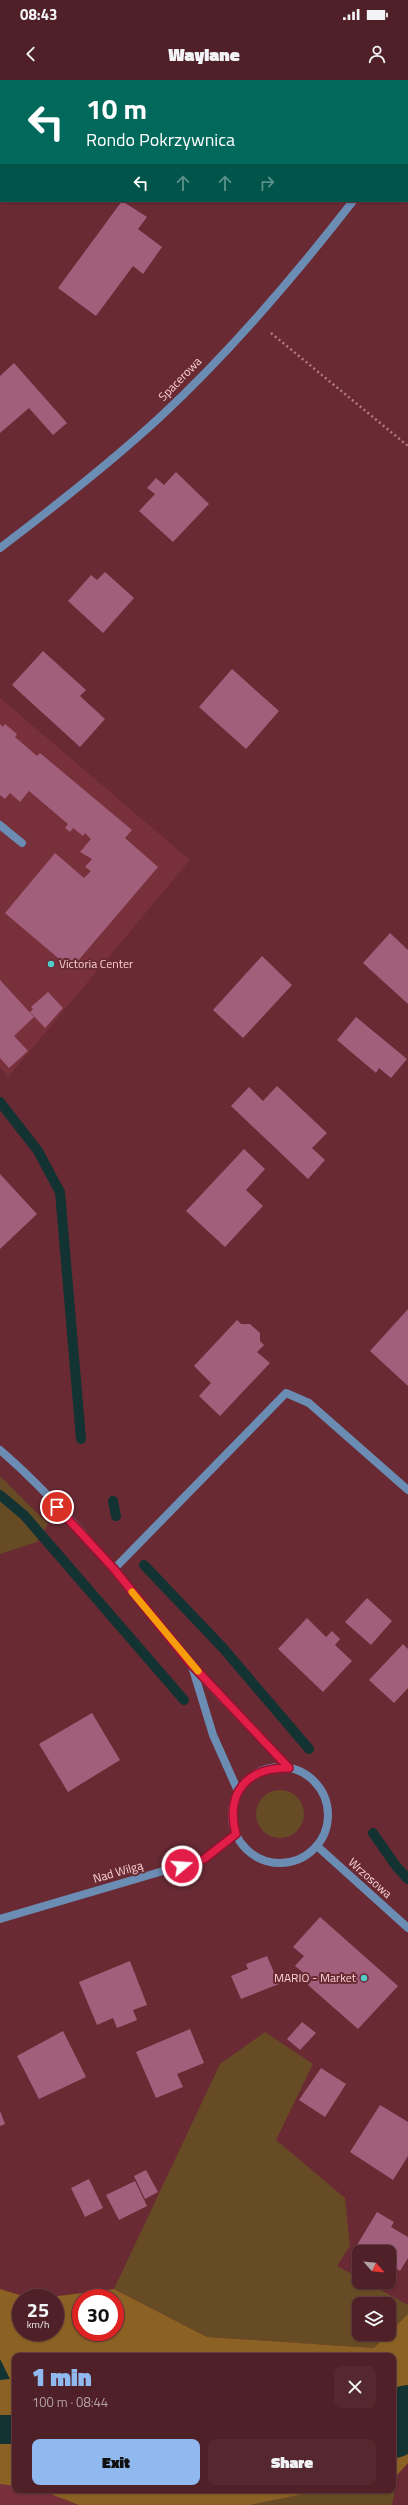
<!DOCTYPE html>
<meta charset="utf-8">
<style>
:root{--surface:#4f2027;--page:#55282f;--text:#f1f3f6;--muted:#b3a3a7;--line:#663e44;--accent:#90b9f0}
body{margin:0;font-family:"Titillium Web",sans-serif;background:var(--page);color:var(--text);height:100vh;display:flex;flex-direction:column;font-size:15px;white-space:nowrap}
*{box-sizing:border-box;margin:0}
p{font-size:13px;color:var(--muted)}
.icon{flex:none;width:22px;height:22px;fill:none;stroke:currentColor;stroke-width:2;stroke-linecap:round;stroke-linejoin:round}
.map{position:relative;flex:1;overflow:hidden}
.details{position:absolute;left:12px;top:2273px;width:384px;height:140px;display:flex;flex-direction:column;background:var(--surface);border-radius:8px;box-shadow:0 1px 3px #0004,0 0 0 1px var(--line)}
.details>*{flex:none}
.banner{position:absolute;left:0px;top:0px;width:408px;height:122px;box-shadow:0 1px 3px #0004,0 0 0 1px var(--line);background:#00695c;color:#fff;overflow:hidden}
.needle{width:26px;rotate:117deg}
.buttons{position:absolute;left:352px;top:2165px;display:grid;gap:8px}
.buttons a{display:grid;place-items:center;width:44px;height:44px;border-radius:8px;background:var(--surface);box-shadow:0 1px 3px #0004,0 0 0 1px var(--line);font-size:20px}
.speed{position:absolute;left:12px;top:2209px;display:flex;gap:8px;font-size:20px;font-weight:700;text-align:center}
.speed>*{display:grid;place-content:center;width:52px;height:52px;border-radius:50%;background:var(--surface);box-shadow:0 1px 3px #0004,0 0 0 1px var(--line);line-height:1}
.speed small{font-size:10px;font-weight:400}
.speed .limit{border:6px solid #d22;background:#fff;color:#111}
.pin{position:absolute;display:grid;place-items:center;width:34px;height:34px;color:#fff;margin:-17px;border:2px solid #fff;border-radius:50%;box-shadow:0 1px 4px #0007}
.me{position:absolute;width:44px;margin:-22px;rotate:72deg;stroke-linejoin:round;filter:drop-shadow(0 0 3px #0008)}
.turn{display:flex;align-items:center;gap:14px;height:84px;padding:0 20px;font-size:18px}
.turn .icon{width:52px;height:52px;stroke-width:2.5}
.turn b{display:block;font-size:28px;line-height:34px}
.lanes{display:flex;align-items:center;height:38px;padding:0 20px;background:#0003;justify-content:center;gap:20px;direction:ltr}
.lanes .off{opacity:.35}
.round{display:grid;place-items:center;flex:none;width:42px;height:42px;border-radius:8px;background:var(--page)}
.overview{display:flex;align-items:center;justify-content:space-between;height:68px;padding:0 20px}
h1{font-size:24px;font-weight:800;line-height:30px;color:var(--accent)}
.action{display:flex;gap:8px;margin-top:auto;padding:8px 20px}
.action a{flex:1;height:46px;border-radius:8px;background:var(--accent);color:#111;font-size:16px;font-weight:800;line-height:46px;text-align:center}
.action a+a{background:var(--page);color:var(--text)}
.status{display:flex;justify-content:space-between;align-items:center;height:28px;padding:0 20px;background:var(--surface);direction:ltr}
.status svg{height:11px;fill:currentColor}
header{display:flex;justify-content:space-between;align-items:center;height:52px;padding:0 20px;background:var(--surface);font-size:18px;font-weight:800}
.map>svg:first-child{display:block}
.built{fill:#78303b}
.green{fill:#674b25}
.forest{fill:#8b6124;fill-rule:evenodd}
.water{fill:#133332}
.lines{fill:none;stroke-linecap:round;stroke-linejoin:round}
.stream{stroke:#133332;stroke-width:10}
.river{stroke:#133332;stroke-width:60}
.building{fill:#a15f7c}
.path{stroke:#b07d83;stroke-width:2.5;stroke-dasharray:2 3;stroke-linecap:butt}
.service{stroke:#6b8cb3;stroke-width:8}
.minor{stroke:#6b8cb3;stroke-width:8}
.tertiary{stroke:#6b8cb3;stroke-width:8}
.route-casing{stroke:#92132f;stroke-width:10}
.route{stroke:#e11d48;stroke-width:7}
.slow{stroke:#f59e0b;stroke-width:7}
.poi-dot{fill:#53cdca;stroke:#692a34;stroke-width:1.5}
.labels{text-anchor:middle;stroke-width:4;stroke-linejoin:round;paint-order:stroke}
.street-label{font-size:12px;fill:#f9d1d3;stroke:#692a34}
.poi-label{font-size:12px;fill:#f9d1d3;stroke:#692a34;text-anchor:start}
</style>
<div class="status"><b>08:43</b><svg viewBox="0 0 49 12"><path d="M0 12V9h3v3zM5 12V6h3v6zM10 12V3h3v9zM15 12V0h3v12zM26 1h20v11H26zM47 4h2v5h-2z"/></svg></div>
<header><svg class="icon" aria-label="back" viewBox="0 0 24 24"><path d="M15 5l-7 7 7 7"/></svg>Waylane<svg class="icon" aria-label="person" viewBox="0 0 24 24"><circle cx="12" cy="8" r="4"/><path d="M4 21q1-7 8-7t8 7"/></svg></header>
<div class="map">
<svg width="408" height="2425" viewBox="0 0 408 2425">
<rect width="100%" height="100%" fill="#692a34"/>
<path class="built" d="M0,618L190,780L8,997L0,987Z
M0,2404L15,2406V2410H40L79,2425H0Z"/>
<path class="green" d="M0,1396L48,1444L37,1462L0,1474Z
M256 1734a24 24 0 1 1 48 0a24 24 0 1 1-48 0Z
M265,1952L313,1984L276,2060L345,2118L350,2166L337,2186L359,2198V2202H366L408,2225V2234L389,2253V2224H359V2254H388L374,2268L207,2257L114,2209L220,1984Z
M398,2394L392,2425H250L323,2410H393V2395Z"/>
<path class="forest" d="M0,2209L29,2218H21V2252H55V2218H42L114,2209L207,2257L374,2268L408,2234V2383L398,2394L393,2395V2276H15V2406L0,2404ZM81,2218H115V2252H81Z
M40,2410H323L250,2425H79Z"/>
<path class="water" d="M0,2279L10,2299L0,2300Z
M0,2335H15V2364H0Z"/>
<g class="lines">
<path class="stream" d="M0,1022L38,1071L60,1112L81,1359
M0,1415L24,1435L184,1620
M113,1421L116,1436
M144,1485L223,1568L309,1669
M373,1753L396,1786L408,1799"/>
<path class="river" d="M393,2348L408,2335"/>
</g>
<path class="building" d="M122,121L147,137L138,149L162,167L143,194L133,186L96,236L58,208Z
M14,283L67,343L53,355L29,328L0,353V296Z
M176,392L209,424L173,462L139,431L155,414L147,408L156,398L164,405Z
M105,492L134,518L103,553L68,521L91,495L97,500Z
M43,571L86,610L80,616L105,639L80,667L12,605Z
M232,589L279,631L246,669L199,627Z
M0,644L3,647L5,644L17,654L15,657L37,676L40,673L132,750L125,758L158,787L71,889L5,833L55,773L84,798L91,791L85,787L92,779L80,772L91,759L85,753L83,756L73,748L70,752L65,748L68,744L29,711L20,722L10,713L5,719L0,715Z
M390,853L408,870V924L363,883Z
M262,876L292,905L243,958L213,930Z
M0,900L34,937L14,956L28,971L9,988L0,978Z
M48,912L63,928L45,948L30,932L33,929L31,927Z
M356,937L407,979L391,998L379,988L376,993L337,960Z
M277,1006L327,1053L312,1068L325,1080L308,1099L231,1026L249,1007L263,1021Z
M244,1069L265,1089L246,1110L263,1126L225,1167L186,1131Z
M0,1094L37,1134L0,1169Z
M408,1229V1306L370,1271Z
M237,1240L241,1244H250L260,1253V1261L264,1265L257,1272L270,1283L220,1336L199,1316L211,1303L194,1286Z
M367,1518L392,1541L371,1565L345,1542Z
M307,1538L326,1557L332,1551L340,1559L335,1565L352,1581L323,1612L278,1569Z
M403,1564L408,1569V1608L394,1623L369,1600Z
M92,1633L120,1680L68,1712L39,1664Z
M320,1837L398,1906L358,1949L308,1905L312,1900L295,1886L304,1876L293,1867Z
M267,1876L279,1904L241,1919L231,1896L248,1889L246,1884Z
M130,1881L147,1925L133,1930L137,1940L117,1948L113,1938L97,1945L79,1902Z
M302,1942L316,1953L300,1970L287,1959Z
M190,1949L204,1983L177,1994L183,2007L156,2018L136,1972Z
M63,1951L86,1997L39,2019L17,1976Z
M321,1988L346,2004L325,2037L299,2020Z
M380,2025L408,2042V2076L393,2100L350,2072Z
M0,2031L5,2044L0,2046Z
M146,2090L158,2112L145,2119L134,2096Z
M89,2099L103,2128L85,2137L71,2108Z
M135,2101L147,2126L119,2140L106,2115Z
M377,2132L394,2142L391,2147L408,2157V2178L400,2191L389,2184V2172H369L357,2165Z"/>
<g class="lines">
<path class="path" d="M271,253L408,366"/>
<path class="service" d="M0,745L22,763
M114,1489L286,1313L309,1323L408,1410"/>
<path class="minor" d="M0,1839L204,1779L236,1754"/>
<path class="tertiary" d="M407,51L408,49
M0,468C54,427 109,384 159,338C230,272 294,197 353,121
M0,1370C72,1432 129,1510 189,1582C220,1619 256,1652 289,1688
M192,1586L213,1655L238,1711
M232 1735a48 48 0 1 1 96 0a48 48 0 1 1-96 0Z
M317,1766L408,1848"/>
</g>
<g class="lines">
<defs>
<path id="route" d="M57,1427L114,1489L191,1584L289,1688C247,1687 225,1713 236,1754L204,1779L182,1786"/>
</defs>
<use href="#route" class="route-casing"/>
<use href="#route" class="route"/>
<path class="slow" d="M132,1512L198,1591"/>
</g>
<g class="poi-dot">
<circle cx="51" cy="884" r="4"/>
<circle cx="364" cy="1898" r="4"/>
</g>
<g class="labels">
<g class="street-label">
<text transform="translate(180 299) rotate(-46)" y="4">Spacerowa</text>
<text transform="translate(118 1792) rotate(-16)" y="4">Nad Wilgą</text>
<text transform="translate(370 1798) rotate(42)" y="4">Wrzosowa</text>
</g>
<g class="poi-label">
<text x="59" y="888">Victoria Center</text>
<text x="356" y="1902" text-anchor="end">MARIO - Market</text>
</g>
</g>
</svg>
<div class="buttons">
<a><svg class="needle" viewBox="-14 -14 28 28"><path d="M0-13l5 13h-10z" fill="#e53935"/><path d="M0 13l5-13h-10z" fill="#b3a3a7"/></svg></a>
<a><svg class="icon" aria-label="layers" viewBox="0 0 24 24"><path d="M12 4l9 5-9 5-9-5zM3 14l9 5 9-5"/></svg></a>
</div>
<div class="speed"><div>25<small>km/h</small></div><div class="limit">30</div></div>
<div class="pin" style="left:57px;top:1427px;background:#d93025"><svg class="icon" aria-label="arrive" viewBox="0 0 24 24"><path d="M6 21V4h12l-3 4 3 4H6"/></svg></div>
<svg class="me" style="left:182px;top:1786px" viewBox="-20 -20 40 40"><circle r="17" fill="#e11d48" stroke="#fff" stroke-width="3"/><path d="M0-11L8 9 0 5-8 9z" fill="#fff"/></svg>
<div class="banner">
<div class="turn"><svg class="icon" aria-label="left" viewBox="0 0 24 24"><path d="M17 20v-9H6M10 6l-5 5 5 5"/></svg><div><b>10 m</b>Rondo Pokrzywnica</div></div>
<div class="lanes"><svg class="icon" aria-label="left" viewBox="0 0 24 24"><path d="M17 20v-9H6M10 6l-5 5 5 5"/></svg><svg class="icon off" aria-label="ahead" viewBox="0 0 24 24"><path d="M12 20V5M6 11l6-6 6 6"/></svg><svg class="icon off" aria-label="ahead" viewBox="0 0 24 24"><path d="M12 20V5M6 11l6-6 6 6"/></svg><svg class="icon off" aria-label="right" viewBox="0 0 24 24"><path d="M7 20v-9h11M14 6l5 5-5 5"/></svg></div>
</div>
<section class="details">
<div class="overview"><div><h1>1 min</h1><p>100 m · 08:44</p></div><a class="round"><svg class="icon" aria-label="close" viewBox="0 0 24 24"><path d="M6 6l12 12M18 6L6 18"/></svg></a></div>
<div class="action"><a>Exit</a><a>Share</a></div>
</section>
</div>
